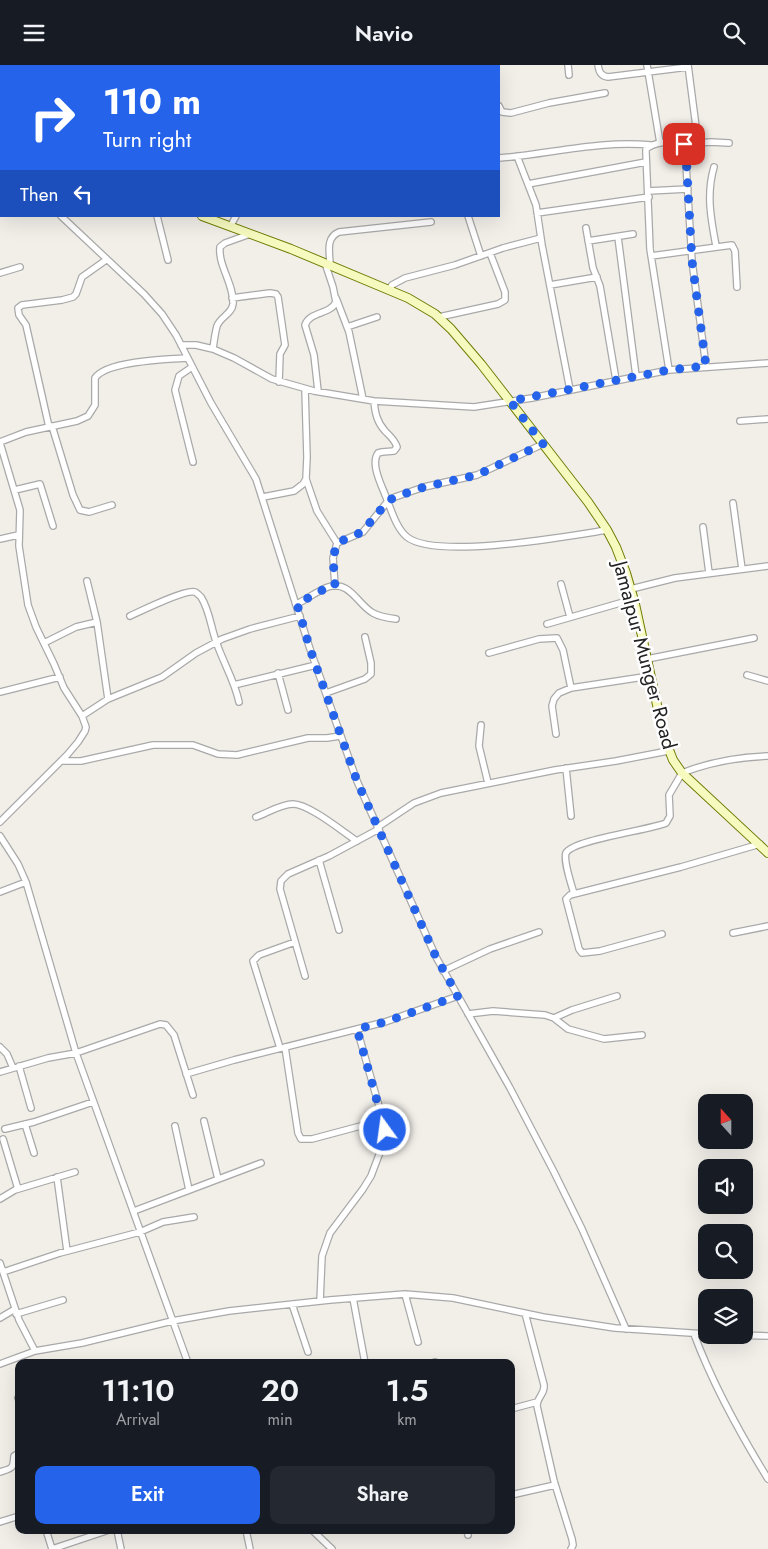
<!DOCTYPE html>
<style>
:root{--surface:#171b24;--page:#242831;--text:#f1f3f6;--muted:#9ea1a6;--accent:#2563eb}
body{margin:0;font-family:Jost,sans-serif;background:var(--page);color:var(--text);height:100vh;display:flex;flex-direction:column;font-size:19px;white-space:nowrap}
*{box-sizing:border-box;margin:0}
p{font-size:16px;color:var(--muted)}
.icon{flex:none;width:28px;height:28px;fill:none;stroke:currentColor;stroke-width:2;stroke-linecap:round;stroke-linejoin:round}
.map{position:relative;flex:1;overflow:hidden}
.panel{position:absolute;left:15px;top:1294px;width:500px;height:175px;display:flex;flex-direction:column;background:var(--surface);border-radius:10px;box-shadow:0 5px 20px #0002}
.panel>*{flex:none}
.banner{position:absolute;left:0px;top:0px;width:500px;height:152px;box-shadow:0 5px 20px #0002;background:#2563eb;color:#fff;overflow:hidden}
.needle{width:32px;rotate:339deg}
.buttons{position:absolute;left:698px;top:1029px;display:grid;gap:10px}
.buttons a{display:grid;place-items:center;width:55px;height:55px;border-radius:10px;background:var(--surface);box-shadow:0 5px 20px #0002;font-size:25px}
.pin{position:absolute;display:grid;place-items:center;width:42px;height:42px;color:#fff;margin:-21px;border-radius:10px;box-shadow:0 2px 8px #0006}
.me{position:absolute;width:55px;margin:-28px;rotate:346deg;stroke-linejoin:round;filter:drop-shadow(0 0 4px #0008)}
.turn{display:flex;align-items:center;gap:18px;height:105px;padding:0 20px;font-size:22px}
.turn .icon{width:65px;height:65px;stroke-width:2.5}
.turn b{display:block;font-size:35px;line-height:42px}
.then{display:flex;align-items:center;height:48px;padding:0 20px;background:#0003;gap:10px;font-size:19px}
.eta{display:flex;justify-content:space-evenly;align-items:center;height:85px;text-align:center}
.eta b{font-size:30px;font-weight:600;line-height:35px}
.primary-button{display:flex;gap:10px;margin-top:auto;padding:10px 20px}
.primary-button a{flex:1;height:58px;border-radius:10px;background:var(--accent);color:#fff;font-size:20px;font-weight:600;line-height:58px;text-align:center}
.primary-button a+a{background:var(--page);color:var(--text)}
header{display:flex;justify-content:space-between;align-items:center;height:65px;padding:0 20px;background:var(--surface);font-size:22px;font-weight:600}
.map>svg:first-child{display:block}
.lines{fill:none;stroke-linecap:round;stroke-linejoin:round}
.street-casing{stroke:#a9a9a9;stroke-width:8}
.secondary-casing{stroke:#707d05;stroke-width:10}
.street{stroke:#fff;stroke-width:5.5}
.secondary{stroke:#f7fabf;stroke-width:8}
.route{stroke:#2563eb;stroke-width:9;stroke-dasharray:0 16.2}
.labels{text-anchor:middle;stroke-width:5;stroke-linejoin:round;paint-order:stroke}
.street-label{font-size:20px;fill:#222;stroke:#fff}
</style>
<header><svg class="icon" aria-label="menu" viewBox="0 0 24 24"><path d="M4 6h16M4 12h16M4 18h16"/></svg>Navio<svg class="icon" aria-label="search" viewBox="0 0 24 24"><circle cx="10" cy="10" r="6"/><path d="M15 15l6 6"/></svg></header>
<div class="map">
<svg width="768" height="1484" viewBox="0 0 768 1484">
<rect width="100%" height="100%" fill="#f2efe9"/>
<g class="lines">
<defs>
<path id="street" d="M140,0V1
M318,0L319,1
M376,0V1
M414,0L415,1
M439,0V1
M485,0V1
M568,0L569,10
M598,0C599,7 601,11 608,12L688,2
M647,0L660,78
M688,0L698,77
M240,1L245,0
M499,41L502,47L511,48L549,38L605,28
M684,79L711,77L729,78
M0,83L1,85
M517,91L536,140L542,180L570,325
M499,93C550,89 600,75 651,80
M0,100L1,99
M714,102C706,130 711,154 716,181
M528,119L646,97
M648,126L688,124
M537,148L649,132
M61,151L144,229L162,249L176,270L211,338L256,414L310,584L357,716L436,892L510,1023L554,1107L582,1164L626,1264
M157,151L168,195
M468,151L481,191
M230,162L236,151
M586,163L593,203L600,221L616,315
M618,172L636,311
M588,176L633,169
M651,191L732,180L735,186L737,222
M330,200C330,188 325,173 339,167L431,157
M0,208L20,202
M550,220L597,212
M389,225L392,220L405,213L455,200L503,183L541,173
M232,233L270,228L276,229L278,232L285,280L280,289L279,317
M336,233L349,267L363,334
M439,252L498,239L505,235V227L490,188
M347,262L377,252
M181,280H196L213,284L234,293L272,314L314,326L374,336L474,342L532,333L669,305L768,298
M213,284C214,276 215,268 217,261C220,252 232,249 233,239C234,219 218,201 220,182L225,178L250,169
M192,302L179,311L175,325L193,397
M669,305L650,184L646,88V84C654,77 670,76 681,77L685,83L692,196L706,301
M318,326L314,290L305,260C310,246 330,250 336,237L333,222L325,198
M374,336C375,348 377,357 385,366C390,371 395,375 397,382L394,386L382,387L378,388C370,399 382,421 386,432C391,444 396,463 407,472C436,495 569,471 607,465
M740,356L768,354
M52,361L73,430L80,445L89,447L112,440
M49,362L26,260L19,250L18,243L22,240L62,235L73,232L76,229L82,212L106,195
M0,377L26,367L77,356L88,351L95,340V313C106,296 167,294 187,293
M0,378L20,445L19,481L28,540L36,562L54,599L64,623L82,651L86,662L85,666L78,677L67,690L0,757
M306,414L317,446L337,478
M15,425L40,419L53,461
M263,432L294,426L303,419L306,414L307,392L305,324
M733,438L742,504
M703,462L709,508
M0,474L18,470
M87,516L97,557L108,634
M561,519L570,552
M335,521L333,493L337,478L363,467L388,436L395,432L424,422L477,410L543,379
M631,524L675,513L768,501
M297,539C307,534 317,526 328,522C350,515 358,540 373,548C380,552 388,553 396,554
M130,551C141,546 185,524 195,527C197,528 199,530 201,532C210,546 211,564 217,579C224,599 235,617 239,637
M547,559L634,534
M44,578L76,562L97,557
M489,588L539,574L557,573L563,585L571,623
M647,594L754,573
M278,608L288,645
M747,610L768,616
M234,620L316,600
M0,627L60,612
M326,628L365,614L371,609V598L365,572
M82,651L108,634L162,612L196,588L222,574L250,564L300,551
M481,660L479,681L488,718
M556,669L552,641L554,634L559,628L571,623L650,611
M61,696H81L153,680H193L218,689L237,690L308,673H327L340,671
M566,703L571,751
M256,752C267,748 281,739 293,739C309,739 343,767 357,776
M378,762L414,738L441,728L555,705L616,696L668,686
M0,771L18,799L26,817L76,988L188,1298
M319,795L339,865
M0,827L26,817
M574,829C572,821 563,796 566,788C572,775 650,765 666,758L670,751L669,730L682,708C710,697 737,692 768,691
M733,868L768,861
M662,869L600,886L582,888L579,884L566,834L570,830L681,802L760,779
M443,906L490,884L539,867
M305,911L280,824L281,816L288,809L329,791L379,764
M468,949L493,946L545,950L554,953L568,964L604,974L642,970
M554,953L572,945L617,931
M0,982L7,989L13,1003
M285,982L298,1068L301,1074H312L383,1055
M280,983L253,896L259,890L295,877
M19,1001L31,1043
M0,1007L48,993L76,988L160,959L166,960L174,970L193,1030
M186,1009L234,995L385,957L458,931
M204,1056L218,1114
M25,1059L34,1088
M175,1061L189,1125
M5,1064L34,1057L93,1037
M3,1074L18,1124
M57,1112L67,1186
M0,1134L15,1125L75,1107
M134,1146L261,1098
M0,1198L19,1255L35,1286
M3,1207L60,1188L140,1167L163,1157L194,1152
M405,1229L418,1277
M353,1233L365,1298
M320,1236L322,1191L330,1168L363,1124L371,1111L385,1074L383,1055L357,964
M292,1239L308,1287
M525,1248L544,1320C545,1329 537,1332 537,1341L554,1416L572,1474L573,1480L571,1484
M16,1249L63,1235
M0,1253L15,1244
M694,1269C713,1320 739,1367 768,1414
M736,1270L768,1271
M435,1297V1298
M0,1299L35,1286L82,1278L172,1256L229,1246L330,1235L405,1229L453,1233L543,1252L615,1263L706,1269
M18,1333L19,1335
M511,1344L537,1337
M0,1407C13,1403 13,1404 14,1391L19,1388
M511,1430L555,1420
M0,1457L19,1451
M46,1465L52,1484
M117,1465L121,1484
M246,1465L250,1484
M312,1465L332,1484
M467,1465L468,1470
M52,1484L109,1465"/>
<path id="secondary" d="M0,62H1
M202,151L291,184L408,233L435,249L451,264L481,299L588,437L607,465L616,482L626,508L635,539L664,672L673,695L682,708L768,788"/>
</defs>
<use href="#street" class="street-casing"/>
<use href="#secondary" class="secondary-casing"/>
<use href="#street" class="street"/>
<use href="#secondary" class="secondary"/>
</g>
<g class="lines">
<path class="route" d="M385,1065L357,964L385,957L458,931L436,892L357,716L310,584L297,539L328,522L335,521L333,493L337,478L362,467L388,436L395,432L424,422L477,410L543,379L510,336L669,305L706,301L692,196L686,88L684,79"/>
</g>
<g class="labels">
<g class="street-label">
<text transform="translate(645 590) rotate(75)" y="7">Jamalpur Munger Road</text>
</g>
</g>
</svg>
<div class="buttons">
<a><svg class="needle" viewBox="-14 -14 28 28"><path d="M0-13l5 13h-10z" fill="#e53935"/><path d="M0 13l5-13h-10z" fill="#9ea1a6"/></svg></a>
<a><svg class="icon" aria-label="sound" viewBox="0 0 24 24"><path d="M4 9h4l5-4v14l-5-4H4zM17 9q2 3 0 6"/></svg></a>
<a><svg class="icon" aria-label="search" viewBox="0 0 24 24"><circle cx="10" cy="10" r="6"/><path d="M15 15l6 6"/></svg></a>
<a><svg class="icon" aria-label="layers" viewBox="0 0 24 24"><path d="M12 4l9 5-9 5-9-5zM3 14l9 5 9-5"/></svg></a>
</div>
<div class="pin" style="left:684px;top:79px;background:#d93025"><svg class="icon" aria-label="arrive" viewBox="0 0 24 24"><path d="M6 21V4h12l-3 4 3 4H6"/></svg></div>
<svg class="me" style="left:385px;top:1065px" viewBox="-20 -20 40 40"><circle r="17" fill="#2563eb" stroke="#fff" stroke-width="3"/><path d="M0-11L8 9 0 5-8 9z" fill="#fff"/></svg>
<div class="banner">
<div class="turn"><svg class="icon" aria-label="right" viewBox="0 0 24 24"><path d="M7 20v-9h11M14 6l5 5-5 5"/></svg><div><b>110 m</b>Turn right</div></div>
<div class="then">Then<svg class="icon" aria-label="left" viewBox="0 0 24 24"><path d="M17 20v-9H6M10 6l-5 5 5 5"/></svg></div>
</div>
<section class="panel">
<div class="eta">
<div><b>11:10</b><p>Arrival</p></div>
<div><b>20</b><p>min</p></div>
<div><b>1.5</b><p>km</p></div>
</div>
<div class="primary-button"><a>Exit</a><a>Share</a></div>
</section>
</div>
